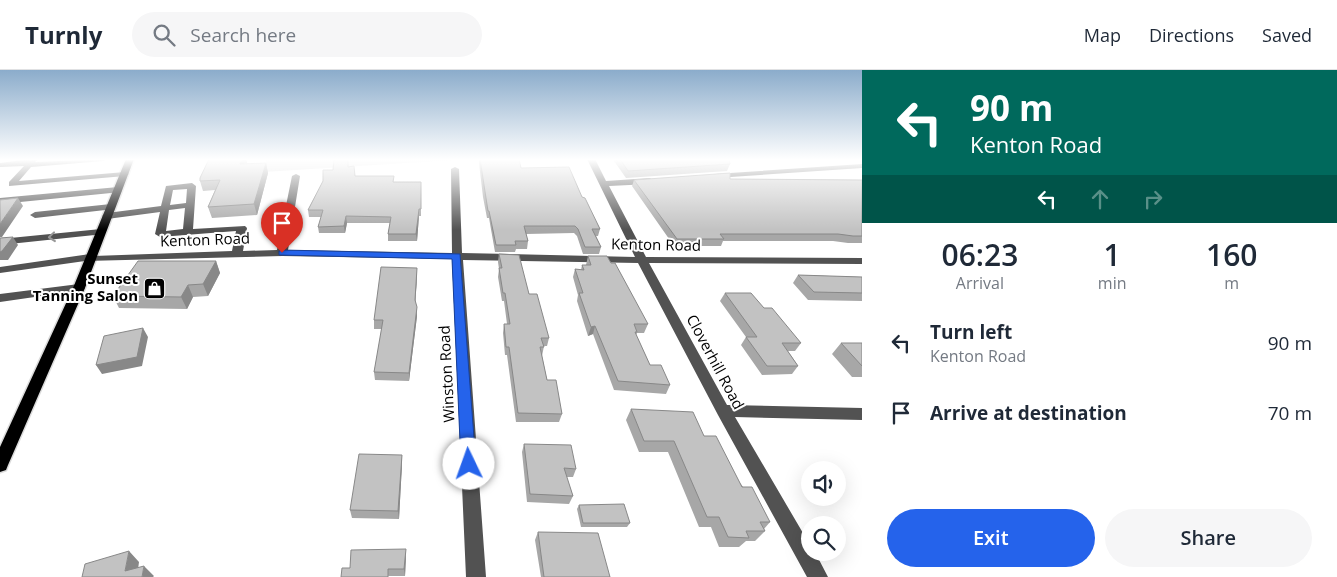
<!DOCTYPE html>
<style>
:root{--surface:#fff;--page:#f6f6f7;--text:#1f2937;--muted:#747a83;--line:#e0e1e3;--accent:#2563eb}
body{margin:0;font-family:"Open Sans",sans-serif;background:var(--page);color:var(--text);height:100vh;display:flex;flex-direction:column;font-size:19px;white-space:nowrap}
*{box-sizing:border-box;margin:0}
p{font-size:16px;color:var(--muted)}
.icon{flex:none;width:28px;height:28px;fill:none;stroke:currentColor;stroke-width:2;stroke-linecap:round;stroke-linejoin:round}
.map{position:relative;flex:1;overflow:hidden}
.details{display:flex;flex-direction:column;background:var(--surface);width:475px}
.details>*{flex:none}
.hud{background:#00695c;color:#fff;overflow:hidden}
.tools{position:absolute;left:801px;top:391px;display:grid;gap:10px}
.tools a{display:grid;place-items:center;width:45px;height:45px;border-radius:50%;background:var(--surface);box-shadow:0 5px 20px #0002;font-size:25px}
.pin{position:absolute;display:grid;place-items:center;width:42px;height:42px;color:#fff;margin:-51px -21px;border-radius:50% 50% 50% 0;rotate:-45deg;box-shadow:0 0 5px #0007}
.pin .icon{rotate:45deg}
.me{position:absolute;width:55px;margin:-28px;rotate:357deg;stroke-linejoin:round;filter:drop-shadow(0 0 4px #0008)}
.turn{display:flex;align-items:center;gap:18px;height:105px;padding:0 25px;font-size:22px}
.turn .icon{width:65px;height:65px;stroke-width:2.5}
.turn b{display:block;font-size:35px;line-height:42px}
.lanes{display:flex;align-items:center;height:48px;padding:0 25px;background:#0003;justify-content:center;gap:25px;direction:ltr}
.lanes .off{opacity:.35}
.eta{display:flex;justify-content:space-evenly;align-items:center;height:85px;text-align:center}
.eta b{font-size:30px;font-weight:600;line-height:35px}
.primary-button{display:flex;gap:10px;margin-top:auto;padding:10px 25px}
.primary-button a{flex:1;height:58px;border-radius:30px;background:var(--accent);color:#fff;font-size:20px;font-weight:600;line-height:58px;text-align:center}
.primary-button a+a{background:var(--page);color:var(--text)}
ul{padding:0;list-style:none}
li{display:flex;align-items:center;gap:15px;height:70px;padding:0 25px}
li div{flex:1}
li b{display:block;font-size:19px}
li em{font-style:normal}
header{display:flex;align-items:center;gap:30px;box-sizing:border-box;height:70px;padding:0 25px;background:var(--surface);border-bottom:1px solid var(--line)}
header strong{font-size:24px}
nav{display:flex;gap:28px;margin-inline-start:auto;font-size:18px}
.search{width:350px;height:45px;background:var(--page);display:flex;align-items:center;gap:12px;box-sizing:border-box;padding:0 18px;border-radius:28px;color:var(--muted);font-size:19px}
main{display:flex;flex:1;min-height:0}
.map>svg:first-child{display:block}
.green{fill:#d9d9d9}
.lines{fill:none;stroke-linecap:round;stroke-linejoin:round}
.major-casing{stroke:#dbdbdb;stroke-width:3}
.minor{fill:#525252;fill-rule:evenodd}
.major{fill:#000;fill-rule:evenodd}
.wall{fill:#a7a7a7}
.shaded-wall{fill:#888}
.building{fill:#c2c2c2;stroke:#888}
.oneway{stroke:#979797}
.route{fill:#2563eb;stroke:#184099}
.labels{text-anchor:middle;stroke-width:4;stroke-linejoin:round;paint-order:stroke}
.street-label{font-size:15px;fill:#000;stroke:#fff}
.poi-label{font-size:15px;font-weight:bold;fill:#000;stroke:#fff;text-anchor:end}
</style>
<header>
<strong>Turnly</strong>
<div class="search"><svg class="icon" aria-label="search" viewBox="0 0 24 24"><circle cx="10" cy="10" r="6"/><path d="M15 15l6 6"/></svg>Search here</div>
<nav><a>Map</a><a>Directions</a><a>Saved</a></nav>
</header>
<main>
<div class="map">
<svg width="862" height="507" viewBox="0 0 862 507">
<rect width="100%" height="100%" fill="#fff"/>
<path class="green" d="M267,89H470L263,102Z"/>
<g class="lines">
<defs>
<path id="major" d="M126,89H134L85,218L8,395L6,400L0,402V377L73,218Z"/>
</defs>
<use href="#major" class="major-casing"/>
<path class="minor" d="M30,89H38L35,92L107,89L103,91L31,97L19,111L125,102L129,104L125,106L9,116V112L24,96L0,97V93Z
M587,89H595L606,111L650,108L654,111L650,114L609,116L646,187L862,188V194L649,193L727,335L862,338V350L735,347L810,475V482H815L828,507H807L718,345L638,193L463,190L486,507H466L452,189L282,186L85,191L0,203V197L90,184L94,186L232,181L236,161L160,167L155,164L160,142L107,149L102,146L107,143L161,136L166,116L192,113L196,116L193,159L245,156L247,158L243,181L277,180L292,106L296,104L300,106L288,180L452,183L451,99L455,97L459,99L462,183L635,187ZM187,119L186,133L170,135L173,120ZM185,138L183,159L166,161L169,140Z
M862,94V98L715,108L711,106L715,104Z
M118,117L122,120L121,122L0,134V128Z
M111,134L114,135V139L35,148L30,145L35,142Z
M101,159L106,162L104,164L0,175V169Z
M79,214L83,216L85,218L83,220L0,232V224Z"/>
<use href="#major" class="major"/>
</g>
<path class="wall" d="M209,89H246L247,92L246,94L266,93L268,103L257,145L212,148L208,137L215,120L203,121L200,111Z
M479,89H519L521,98L582,127L600,159L598,166H596L601,177L599,184H583L577,166L574,163L526,164L528,171L527,179H516L515,182H495L489,148H487L483,127L479,93Z
M615,89H729L730,94L727,101L626,108L614,91Z
M349,97L355,106L394,112H421V146H419L417,171H388V164L390,153H347L345,163H319L318,157L321,147H309L308,140L323,111L333,100Z
M730,109L862,110V173H848L833,171H723L721,176H674L632,116L634,110Z
M499,184L529,224L549,268L547,276H544L542,286L547,310L562,344L559,352H516L507,285H505L503,263L504,254H507L504,231H502L498,207L499,199L498,192Z
M588,186L648,254L644,263H637L636,265L650,295L670,315L666,324L614,320L593,264L588,266L577,231L578,225L573,207L575,199L581,200L582,195H586Z
M216,191L220,203L208,226L193,227L187,239L119,238L113,226Z
M798,205L862,207V231L808,230L793,213Z
M417,206L415,233L417,246L409,311L375,310L374,302L382,259H374V250Z
M725,223L764,238L801,273L795,281H788L798,296L792,304L762,305L741,275L746,267L720,231Z
M841,273H862V307H852L832,284Z
M631,339L704,366L770,452L764,459L765,461L755,471H746L739,477H719L711,457H699L668,382H639L626,350Z
M524,374L576,399L573,407H566L573,426L569,434L527,432L522,382Z
M402,385V394L399,449L352,448L350,440Z
M579,435L630,453L627,457H581L577,439Z
M538,462L610,507H541L535,470Z
M406,486L405,506H389L350,498Z"/>
<path class="shaded-wall" d="M242,89H246L247,92L243,104L240,94Z
M266,93L268,103L257,145L254,134Z
M18,128L23,136L2,167H0V154Z
M419,139V146L417,171L416,164Z
M346,146L347,153L345,163L344,156Z
M13,167L18,175L8,190H0V182Z
M216,191L220,203L208,226L203,214Z
M417,198V206L415,238V230Z
M188,215L193,227L187,239L181,227Z
M417,237V246L409,311V303Z
M595,256L593,264L588,266L591,257Z
M143,258L148,267L142,296L102,304L96,295Z
M402,385V394L399,449L398,441Z
M406,479V486L405,506L404,499Z
M129,481L139,492L137,507L125,501Z
M144,496L154,506L153,507H142Z"/>
<path class="building" d="M209,89H242L240,94L266,93L254,134L208,137L220,110L200,111V108Z
M334,89H348V97L354,96L355,106H394L393,112H421V139H419L416,164H388L391,147L346,146L344,156L318,157L323,140H308L323,111V100H333Z
M480,89H519L521,98L569,97L582,127L585,128L600,159H592L601,177H585L578,159L575,156H524L528,171H515L516,175H496L489,141H488Z
M620,89H729L730,94L628,101Z
M730,103V109L862,110V166H853L838,164H720L724,169H677L634,110Z
M18,128L0,154V130Z
M13,167L2,181L0,182V168Z
M499,184L519,185L529,224H537L549,268H541L544,277H540L547,310H556L562,344L518,343L509,277H506L504,254H510L505,223H503L499,198H502Z
M588,186H607L611,193H615L648,254H634L637,262H635L650,295H661L670,315L618,311L595,256L591,257L579,223H583L575,199L584,200L582,195H591Z
M138,191H216L203,214L188,215L181,227L113,226Z
M381,197L417,198L415,230L417,237L409,303L374,302L383,250H374Z
M798,205L862,207V223L814,222Z
M725,223H751L764,238H772L801,273H782L798,296H767L746,267H757Z
M143,258L137,287L96,295L104,266Z
M841,273H862V296Z
M631,339L693,342L704,366H716L742,417H752L770,452H760L765,461H746L749,468L728,467L719,447H707L674,371H644Z
M524,374L571,375L576,399L564,398L573,426L530,424Z
M359,384L402,385L398,441L350,440Z
M624,434L630,453H583L579,435Z
M538,462L598,463L610,507H544Z
M406,479L404,499H388V507H341L342,498H350L351,480Z
M129,481L125,501L144,496L142,507H82L85,494Z"/>
<defs><path id="oneway-chevron" d="M-2-3.5L2.5 0L-2 3.5" fill="none" stroke-width="1.6" stroke-linecap="round" stroke-linejoin="round" transform="scale(1.25)"/></defs>
<use class="oneway" href="#oneway-chevron" transform="translate(52 167) rotate(174)"/>
<linearGradient id="sky" x2="0" y2="1"><stop stop-color="#8baccb"/><stop offset="0.56" stop-color="#fff"/><stop offset="1" stop-color="#fff" stop-opacity="0"/></linearGradient>
<rect width="862" height="160" fill="url(#sky)"/>
<path class="route" d="M282,180L460,184L476,394L474,399L469,401L464,399L461,394L452,189L279,185V181Z"/>
<defs>
<symbol id="shop-square" viewBox="-11 -11 22 22"><rect x="-9" y="-9" width="18" height="18" rx="4" fill="#000" stroke="#fff"/><path d="M-5-2.5h2.3a2.7 3.5 0 0 1 5.4 0H5L5.5 6h-11ZM-1.5-2.5h3a1.5 2.3 0 0 0-3 0Z" fill="#fff"/></symbol>
</defs>
<g fill-rule="evenodd">
<use href="#shop-square" x="142" y="206" width="25" height="25"/>
</g>
<g class="labels">
<g class="street-label">
<text transform="translate(205 170) rotate(-2)" y="5">Kenton Road</text>
<text transform="translate(656 175) rotate(1)" y="5">Kenton Road</text>
<text transform="translate(715 292) rotate(62)" y="5">Cloverhill Road</text>
<text transform="translate(447 304) rotate(-93)" y="5">Winston Road</text>
</g>
<g class="poi-label">
<text x="138" y="214">Sunset<tspan x="138" dy="17">Tanning Salon</tspan></text>
</g>
</g>
</svg>
<div class="tools">
<a><svg class="icon" aria-label="sound" viewBox="0 0 24 24"><path d="M4 9h4l5-4v14l-5-4H4zM17 9q2 3 0 6"/></svg></a>
<a><svg class="icon" aria-label="search" viewBox="0 0 24 24"><circle cx="10" cy="10" r="6"/><path d="M15 15l6 6"/></svg></a>
</div>
<div class="pin" style="left:282px;top:183px;background:#d93025"><svg class="icon" aria-label="arrive" viewBox="0 0 24 24"><path d="M6 21V4h12l-3 4 3 4H6"/></svg></div>
<svg class="me" style="left:469px;top:394px" viewBox="-20 -20 40 40"><circle r="19" fill="#fff"/><path d="M0-13L10 11 0 6-10 11z" fill="#2563eb"/></svg>
</div>
<section class="details">
<div class="hud">
<div class="turn"><svg class="icon" aria-label="left" viewBox="0 0 24 24"><path d="M17 20v-9H6M10 6l-5 5 5 5"/></svg><div><b>90 m</b>Kenton Road</div></div>
<div class="lanes"><svg class="icon" aria-label="left" viewBox="0 0 24 24"><path d="M17 20v-9H6M10 6l-5 5 5 5"/></svg><svg class="icon off" aria-label="ahead" viewBox="0 0 24 24"><path d="M12 20V5M6 11l6-6 6 6"/></svg><svg class="icon off" aria-label="right" viewBox="0 0 24 24"><path d="M7 20v-9h11M14 6l5 5-5 5"/></svg></div>
</div>
<div class="eta">
<div><b>06:23</b><p>Arrival</p></div>
<div><b>1</b><p>min</p></div>
<div><b>160</b><p>m</p></div>
</div>
<ul>
<li><svg class="icon" aria-label="left" viewBox="0 0 24 24"><path d="M17 20v-9H6M10 6l-5 5 5 5"/></svg><div><b>Turn left</b><p>Kenton Road</p></div><em>90 m</em></li>
<li><svg class="icon" aria-label="arrive" viewBox="0 0 24 24"><path d="M6 21V4h12l-3 4 3 4H6"/></svg><div><b>Arrive at destination</b></div><em>70 m</em></li>
</ul>
<div class="primary-button"><a>Exit</a><a>Share</a></div>
</section>
</main>
